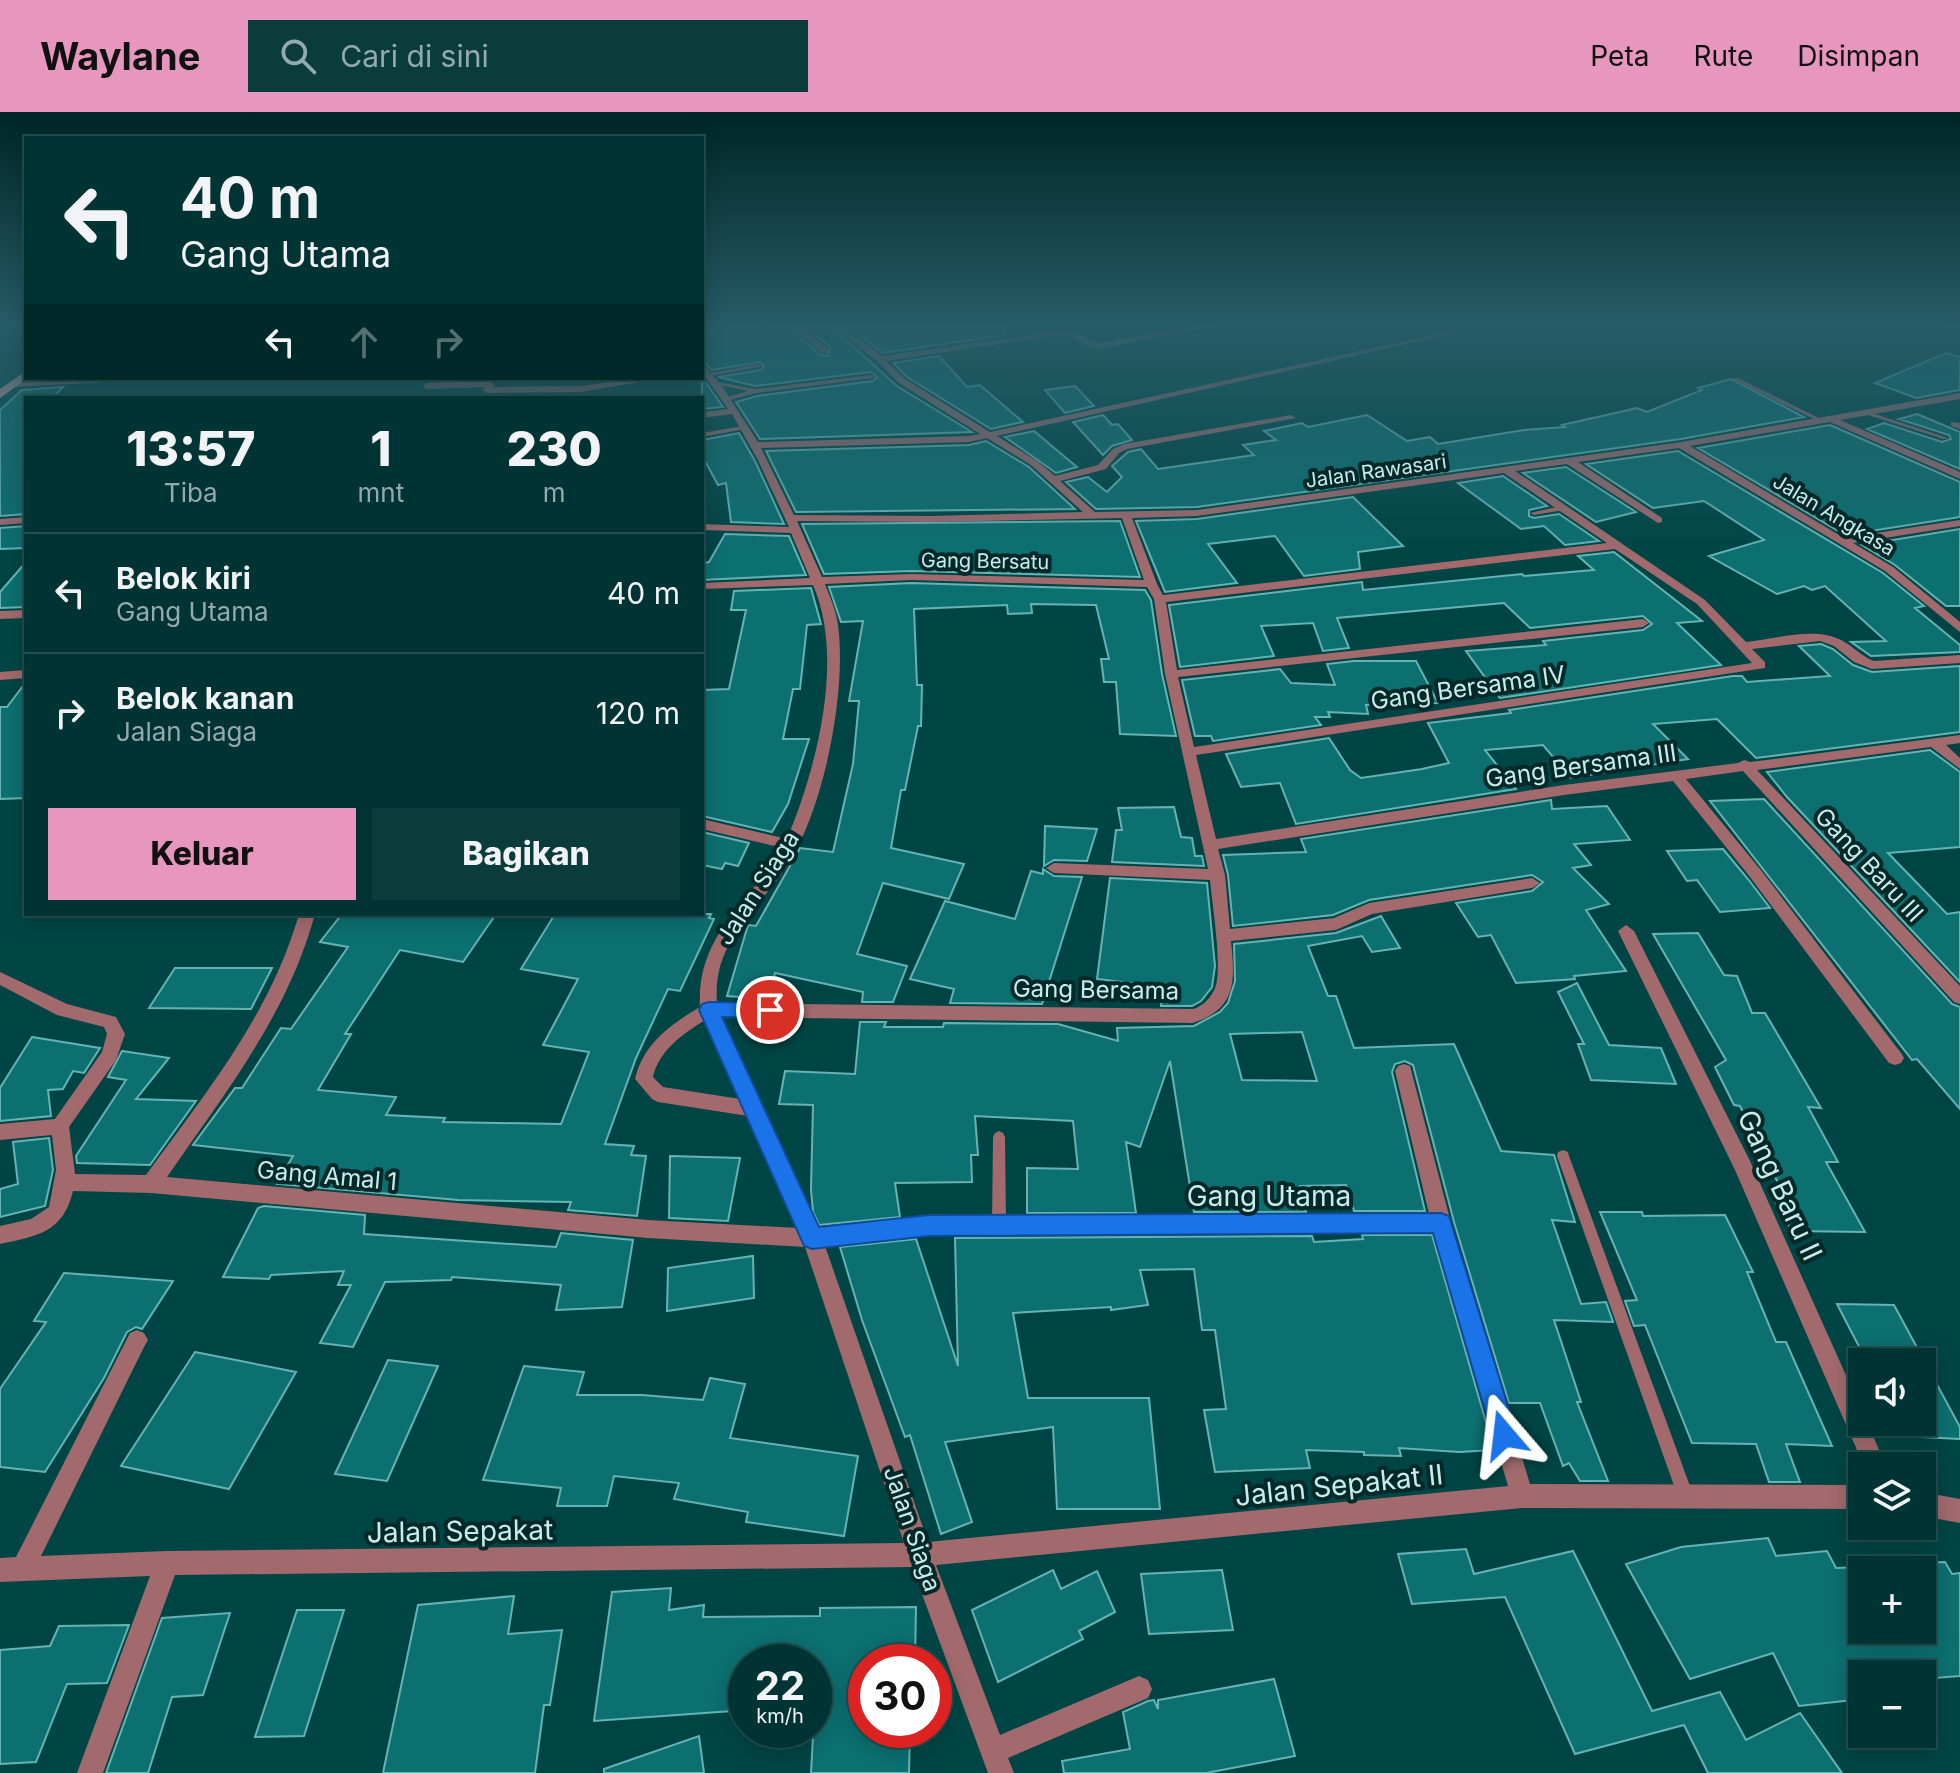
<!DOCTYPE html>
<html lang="id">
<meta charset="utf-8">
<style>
:root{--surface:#003434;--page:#0a3c3c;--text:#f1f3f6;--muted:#95aaac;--line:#224f4f;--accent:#e797bd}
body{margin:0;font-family:Inter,sans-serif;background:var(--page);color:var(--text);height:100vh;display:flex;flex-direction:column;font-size:30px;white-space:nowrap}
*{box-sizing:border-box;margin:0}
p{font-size:26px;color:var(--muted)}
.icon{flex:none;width:44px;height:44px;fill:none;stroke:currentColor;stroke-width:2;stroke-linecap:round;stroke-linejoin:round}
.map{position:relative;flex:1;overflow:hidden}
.sheet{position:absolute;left:24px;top:284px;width:680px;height:520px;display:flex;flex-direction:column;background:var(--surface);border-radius:0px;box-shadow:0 4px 20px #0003,0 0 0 2px var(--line)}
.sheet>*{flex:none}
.hud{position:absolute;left:24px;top:24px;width:680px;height:244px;border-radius:0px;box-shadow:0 4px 20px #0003,0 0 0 2px var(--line);background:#003434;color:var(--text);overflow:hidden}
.buttons{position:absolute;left:1848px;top:1236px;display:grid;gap:16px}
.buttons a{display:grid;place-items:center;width:88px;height:88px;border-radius:0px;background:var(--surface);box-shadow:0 4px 20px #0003,0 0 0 2px var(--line);font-size:40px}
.speed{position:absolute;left:728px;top:1532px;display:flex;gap:16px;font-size:40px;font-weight:700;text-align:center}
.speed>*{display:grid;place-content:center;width:104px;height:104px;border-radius:50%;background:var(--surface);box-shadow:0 4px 20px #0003,0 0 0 2px var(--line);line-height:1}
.speed small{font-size:20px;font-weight:400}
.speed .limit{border:12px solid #d22;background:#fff;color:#111}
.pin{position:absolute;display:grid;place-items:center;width:68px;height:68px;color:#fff;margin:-34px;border:4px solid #fff;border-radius:50%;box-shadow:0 2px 8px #0007}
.me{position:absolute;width:88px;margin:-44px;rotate:343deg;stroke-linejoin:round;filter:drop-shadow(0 0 6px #0008)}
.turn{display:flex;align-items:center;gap:28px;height:168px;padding:0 24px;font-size:36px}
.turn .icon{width:104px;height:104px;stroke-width:2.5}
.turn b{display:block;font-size:56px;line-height:68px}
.lanes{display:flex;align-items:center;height:76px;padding:0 24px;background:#0003;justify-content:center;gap:40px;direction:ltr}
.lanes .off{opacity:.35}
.eta{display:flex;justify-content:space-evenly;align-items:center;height:136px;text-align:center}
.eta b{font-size:48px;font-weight:800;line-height:56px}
.primary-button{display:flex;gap:16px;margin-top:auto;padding:16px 24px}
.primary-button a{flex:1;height:92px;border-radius:0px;background:var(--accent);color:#111;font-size:32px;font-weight:800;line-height:92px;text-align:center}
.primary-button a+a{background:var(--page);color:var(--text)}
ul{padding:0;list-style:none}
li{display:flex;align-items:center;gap:24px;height:120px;padding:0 24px;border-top:2px solid var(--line)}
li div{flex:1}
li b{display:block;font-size:30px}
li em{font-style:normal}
header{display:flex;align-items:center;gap:48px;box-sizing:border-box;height:112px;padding:0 40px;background:var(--accent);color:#111}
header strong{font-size:38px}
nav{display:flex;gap:44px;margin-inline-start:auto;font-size:28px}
.search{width:560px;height:72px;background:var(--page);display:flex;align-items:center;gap:20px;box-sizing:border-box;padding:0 28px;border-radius:0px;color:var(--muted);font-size:30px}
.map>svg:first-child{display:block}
.building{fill:#0c6f70;stroke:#66b3b4;stroke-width:2;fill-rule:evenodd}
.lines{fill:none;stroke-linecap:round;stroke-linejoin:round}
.lane{fill:#a26a6d;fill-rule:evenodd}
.street{fill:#a26a6d;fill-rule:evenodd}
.primary{fill:#f99ea3;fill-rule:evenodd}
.route{fill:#1a73e8;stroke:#114b97;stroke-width:2}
.labels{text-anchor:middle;stroke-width:8;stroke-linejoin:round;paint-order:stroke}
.far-street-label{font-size:20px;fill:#c8ecec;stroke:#052828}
.street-label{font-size:24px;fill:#c8ecec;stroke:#052828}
.near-street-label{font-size:28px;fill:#c8ecec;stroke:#052828}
</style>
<header>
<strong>Waylane</strong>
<div class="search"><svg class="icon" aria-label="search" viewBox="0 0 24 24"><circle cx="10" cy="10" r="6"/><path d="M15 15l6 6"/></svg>Cari di sini</div>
<nav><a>Peta</a><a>Rute</a><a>Disimpan</a></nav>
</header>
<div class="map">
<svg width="1960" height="1661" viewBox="0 0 1960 1661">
<rect width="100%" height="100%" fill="#004545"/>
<path class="building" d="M765,211H784L820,243L828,244L830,235L801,211H827L897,274L972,320L760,327L736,290L757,284L873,269L877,265L871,260L755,274L718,265L761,258L764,254L760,250L712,258L702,248V219Z
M844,211H1004L1005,223L883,241Z
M1946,241L1960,245V278L1916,286L1875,271Z
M939,244L967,275L980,273L1023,310L991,317L907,265L893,251Z
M702,265L723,295L702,297Z
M1731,267L1804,305L1681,327L1197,395L1096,397L1066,370L1088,365L1107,380L1122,365L1112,354L1128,340L1141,337L1158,357L1254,343L1243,333L1276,328L1264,319L1302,311L1308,315L1367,303L1407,329L1430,325L1438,332L1524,318L1565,315L1562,313L1637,296L1647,300L1702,278L1698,276Z
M1075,274L1094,294L1065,301L1045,278Z
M63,275L52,286H26V402L0,404V298L22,278Z
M1917,302L1960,320V357L1867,317L1884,311L1942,330L1951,327L1949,323L1899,307Z
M1103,303L1112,313L1118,312L1132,328L1112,334L1103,343L1073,310Z
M1830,313L1960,370V405L1845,423L1698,336Z
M1034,319L1077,355L1056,361L1005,325Z
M739,321L755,349L784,412L731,410L726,371L718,373L705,349L702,328Z
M986,329L1029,355L1075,397L796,400L766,339L969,333Z
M1678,339L1883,461L1924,494L1915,496L1960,533V540L1871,544L1851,530L1886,529L1825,474L1812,478L1804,474L1777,482L1709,444L1764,428L1704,389L1653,396L1586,352Z
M1566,355L1636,400L1596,410L1523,361Z
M1503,364L1547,394L1529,398V404L1534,406L1559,402L1599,429L1565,433L1544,414L1521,417L1458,371Z
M1353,385L1403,434L1358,440L1360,457L1304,464L1275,424L1208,432L1237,471L1165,480L1136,409L1197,407Z
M1120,409L1140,465L911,459L824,462L802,412Z
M26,414V436L0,437V416Z
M1960,417V494H1946L1895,453L1862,433Z
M725,422L789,424L806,463L702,468L704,451L709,450Z
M1614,440L1702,509L1677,511L1721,553L1500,586L1466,539L1546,533L1543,529L1643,518L1652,512L1643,504L1530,516L1504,491L1337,506L1349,536L1323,539L1313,511L1261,514L1274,544L1180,555L1169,493L1362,470L1363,478L1522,462L1524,464L1594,458L1578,444Z
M26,450V495L0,496V480Z
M911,471L1145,478L1151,488L1162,562L1176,624L1120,622L1116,570H1104L1101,547H1109L1096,493L1031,492L1032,501L1008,502L1007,493L914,497L917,573H922L921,614H918L905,678H901L891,736L964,752L949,787L883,771L857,842L907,854L893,890H862L863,880L775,861L768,887L727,884L748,813L756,814L800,736L833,740L853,652L859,589H849L863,509L841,510L829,475Z
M811,476L821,512L807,513L800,577H793L783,627H809L788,692L772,720L702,704V578L729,577L746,498H731L734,479Z
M1821,532L1833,537L1853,553L1872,560L1960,554V620L1756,646L1717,607L1653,612L1688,647L1571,666L1543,633L1485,638L1516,677L1296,712L1280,671L1241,675L1226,642L1329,626L1350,658L1361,666L1422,657L1449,651L1428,611L1511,601L1509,598L1733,564H1742L1747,570L1830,564L1799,534Z
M1354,549H1416L1438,591L1366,593L1368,602L1328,600L1330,605H1315L1321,613L1213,629L1211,624H1195L1182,568L1280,557L1291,571L1335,573L1327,552Z
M26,570V686L0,687V595H7Z
M1930,638L1960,660V735L1888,741L1947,802L1960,800V870L1787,685L1767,660Z
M1764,687L1952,892L1960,895V997L1917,947L1912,948L1710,689Z
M1551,688L1552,697L1607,694L1630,728L1574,732L1591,753L1573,756L1609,792L1586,798L1626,859L1574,864L1575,867L1516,871L1491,823L1478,825L1456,791L1532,779L1543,770L1532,763L1369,788L1333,803L1233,814L1228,763L1223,743L1306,740L1301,727Z
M1174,695L1181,725L1192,726L1195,744H1202L1204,754L1112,750L1116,718H1122L1118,696Z
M1045,714L1097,717L1087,749L1054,748L1044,754Z
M702,720L749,731L738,754L725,751L722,757L702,753Z
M1723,737L1748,767L1770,796L1720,800L1697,768L1687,769L1667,739Z
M1043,757L1054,764L1082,765L1042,892L950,891L954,877L910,867L945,789L1015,807L1031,759L1043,762Z
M1110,766L1207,771L1215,854L1212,875L1201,889L1192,894H1161L1163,875L1097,867Z
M342,802H496L463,850L400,838L345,922H351L318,978L396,985L386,1003L445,1006L443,1010L561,1012L589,940L543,933L578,867L521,857L555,802H711L709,806L714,807L680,879L668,877L636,946L605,1032L634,1034L631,1043L646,1044L637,1104L568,1098L571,1090L458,1088L277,1072L293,1044L193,1033L235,976H242L281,916L291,917L348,835L320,830Z
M1381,804L1400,836L1372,840L1362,824L1308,834L1328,884H1336L1354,936L1454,932L1501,1039L1554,1043L1575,1110L1552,1108L1581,1192L1606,1190L1613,1210L1554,1208L1581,1290H1577L1608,1369H1580L1569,1351L1563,1354L1540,1291H1509L1454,1110L1413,953L1405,949L1395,952L1392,960L1425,1099H1354L1346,1073L1300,1074L1306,1100H1194L1170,949L1140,1035L1126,1030L1136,1101H1027V1056L1078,1057L1073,1009L975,1004L978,1043H971L972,1070L895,1071L900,1105L819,1113L813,1100L811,1077L813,993L779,992L785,959L855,962L860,910H886L884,915H943L944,911L1058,912L1118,929L1117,916L1194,914L1220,900L1228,891L1235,869L1234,832L1336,821ZM1302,920L1317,969L1242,968L1230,922Z
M1698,821L1724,863L1737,864L1752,901H1765L1821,996L1808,995L1838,1050H1826L1865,1120L1792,1119L1774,1087H1786L1740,994L1734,993L1715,955L1726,948L1653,822Z
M175,856H272L251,897L149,896Z
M1577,871L1609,933L1661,936L1676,972L1591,968L1578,932H1584L1558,880Z
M32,925L100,936L84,961L73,959L63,977L48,978L51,1004L0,1009V976Z
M122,939L169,946L136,987L196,989L150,1053L77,1051L76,1044L126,968L108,965Z
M49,1026L53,1058L45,1094L0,1105V1077L18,1072L13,1030Z
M670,1044L740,1046L728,1109L669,1106Z
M264,1094L365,1103L364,1122L556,1135L561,1121L633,1128L622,1195L556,1198L561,1173L452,1165L451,1168L385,1170L353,1235L320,1231L351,1173H338L344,1159L271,1163L269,1167L223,1165L258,1096Z
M1600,1100H1642L1643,1104L1725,1103L1753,1160H1747L1776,1230H1786L1832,1334L1786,1332L1800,1370H1769L1756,1332L1692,1331L1645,1213L1634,1214L1625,1189L1637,1188Z
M1362,1123H1432L1494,1338L1459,1340L1399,1336L1401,1344L1364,1343V1340L1306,1338L1310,1356L1215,1360L1204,1298L1226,1297L1215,1218H1202L1194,1157L1140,1158L1148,1193L1111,1198V1195L1013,1201L1028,1286H1149L1160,1397H1057L1053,1315L945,1330L972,1410L941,1422L910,1323L905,1325L862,1208L840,1135L916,1127L958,1254L955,1126L1312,1124L1314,1130L1363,1127Z
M753,1144L754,1186L667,1199L668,1156Z
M64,1161L173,1169L142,1217L136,1215L127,1220L104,1266L45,1360L0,1355V1277L46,1210L34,1209Z
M1837,1192L1894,1193L1960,1315V1327L1922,1325V1250H1867Z
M195,1240L296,1260L229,1377L121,1354Z
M388,1248L438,1254L387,1369L335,1362Z
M524,1254L584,1260L577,1283H642L703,1288L710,1266L745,1272L730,1326L858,1344L844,1424L746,1410L748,1400L674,1387L679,1371L614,1364L607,1394H557L561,1376L483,1368Z
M1768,1426L1776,1444L1827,1439L1836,1456L1862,1455V1518H1922V1451L1945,1450L1952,1462L1960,1461V1564L1922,1567V1562H1862V1587L1799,1594L1773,1541L1690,1567L1626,1452L1681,1435Z
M1466,1437L1474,1462L1573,1439L1652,1599L1720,1580L1746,1628L1800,1601L1842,1661H1708L1684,1613L1575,1642L1505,1485L1412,1492L1398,1442Z
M1053,1458L1061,1477L1097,1459L1115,1500L1079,1519L1083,1527L998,1570L972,1498Z
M1222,1458L1233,1518L1149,1522L1141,1462Z
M671,1476L669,1498L704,1493L703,1505L820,1504V1496L916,1495L915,1550H866V1618H910L909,1661H811L817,1550H746V1598L594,1609L612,1480Z
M514,1484L508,1522L562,1518L550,1593H544L535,1661H383L418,1493Z
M297,1498H344L304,1624L255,1625Z
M230,1501L203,1583L172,1585L148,1661H106L162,1506Z
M129,1513L107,1571L67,1572L36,1650L0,1652V1538L50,1534L59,1514Z
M1274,1567L1295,1644L1206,1661H1064L1062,1649L1130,1637L1123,1600L1148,1589L1154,1588L1158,1597V1588Z
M699,1624L704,1661H604V1657Z"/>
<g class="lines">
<path class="lane" d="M758,252L761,254L760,255L709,264L706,262Z
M871,263L874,265L873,266L756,281L727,289L725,288V286L748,279L715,272L718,270L755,277Z
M111,266H148L145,268L13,275L10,273L13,271Z
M1734,266H1738L1825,309L1820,310L1734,268Z
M1868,301H1872L1948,326L1943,327L1868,303Z
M743,314L745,315V317L702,325V321Z
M1561,394L1565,396L1564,398L1534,403L1530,401Z
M999,1019L1003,1021L1005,1025L1006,1113L1004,1117L999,1119L994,1117L992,1113L993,1025L995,1021Z
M1563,1038L1568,1040L1569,1044L1694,1385L1692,1391L1686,1393L1680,1391L1678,1385L1557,1044L1558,1040Z"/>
<path class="street" d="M702,211H721L702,215Z
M787,211H796L828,237V241H822Z
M830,211H839L882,244L1060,219L1077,221L1098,231L1214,211H1231L1098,237C1084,235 1075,224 1060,223L886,249L905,267L990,320L1456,218L1460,220L997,324L1037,349L1055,364L1098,353L1113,337L1124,332L1291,303L1296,306L1127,337L1119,341L1106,357L1060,369L1095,400L1197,398L1681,330L1960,281V287L1840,308L1960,360V367L1830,310L1690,334L1844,426L1960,408V414L1853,431L1893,455L1960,510V520L1885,459L1679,336L1578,350L1662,406V410L1658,411L1567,352L1515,359L1705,488L1746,530C1775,527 1815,514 1841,528C1853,534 1861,544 1874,549L1960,543V551L1872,557L1854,550L1834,534L1820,529L1752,537L1765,550V556L1196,643L1216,727L1564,673L1738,651L1744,648L1750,650L1960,623V631L1946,633L1960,646V657L1931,635L1757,658L1960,874V892L1954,890L1743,659L1686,667L1760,757L1901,941L1904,946L1901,951L1895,953L1889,951L1750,765L1673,669L1564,683L1218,737L1225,763L1230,817L1334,806L1369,791L1532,766L1540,771L1532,776L1372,802L1336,818L1231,829C1235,870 1237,896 1193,911L721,905L817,1116L929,1105L1429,1102L1395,959L1398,954L1404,952L1410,954L1451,1111L1530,1372L1862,1373V1397L1522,1396L936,1453L1000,1623L1139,1564L1148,1568L1152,1577L1148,1586L1008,1646L1014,1661H988L912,1455L175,1463L103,1661H77L150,1464L0,1470V1446L16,1445L130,1221L137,1218L144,1221L148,1228L144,1235L41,1444L167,1439L904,1431L805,1135L648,1126L151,1081L73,1079C63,1121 37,1124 0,1132V1114L31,1107L49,1095L56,1058L52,1023L0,1028V1012L55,1007L102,940L107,922L104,915L57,903L0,873V860L67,892L116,905L125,922L116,948L69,1015L75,1062L146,1063C207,979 270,903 299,802H315C288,902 225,981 167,1065L648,1108L798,1116L748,1004L658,990L652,987L635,967C643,932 671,912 700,895C696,823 749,791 783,736L702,717V707L787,727C817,655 845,546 813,473L702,477V471L810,466L791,421L702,418V412L789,415L758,348L732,302L702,306V300L728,297L702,260V251L722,274L758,330L969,324L980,322L899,271L877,249ZM987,326L1031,353L1083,400L931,404L794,403L761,336L969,330ZM1504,361L1607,431L1163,483L1157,472L1132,406L1197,404ZM1122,406L1144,468L911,462L822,465L797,409L931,410ZM1615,437L1697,492L1752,551L1194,635L1178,565L1643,515L1649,511L1643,507L1177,558L1166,490ZM911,468L1147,475L1154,487L1165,562L1208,757L1054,751L1046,756L1054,761L1210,768C1212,792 1223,857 1215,876C1211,886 1203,894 1193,897L717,891C712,829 756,801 787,754C824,697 847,580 838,513C836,498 830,485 825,472ZM705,908L740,987L663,975L653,965C659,938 683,922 705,908ZM1434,1120L1508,1374L928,1430L825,1134L929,1123Z
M1940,211L1960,213V217L1941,213Z
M641,266H664L581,280L487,281L483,278L484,275L427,277L423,274L427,271L490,269L494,272L493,275L581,274Z
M1951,310L1960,311V317L1951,314Z
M26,405V411L0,413V407Z
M26,498V506L0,507V499Z
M26,558V566L0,568V560Z
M1626,813L1634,819L1750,1049L1862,1299V1310H1867L1886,1354H1864L1735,1058L1618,819Z
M1922,1380L1960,1387V1411L1922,1404Z"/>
<path class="primary" d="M26,259L28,266L0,286V277Z"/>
</g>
<linearGradient id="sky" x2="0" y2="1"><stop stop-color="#002626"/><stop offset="0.48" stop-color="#265c68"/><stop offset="1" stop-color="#265c68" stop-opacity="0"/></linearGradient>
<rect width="1960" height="443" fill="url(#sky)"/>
<path class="route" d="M709,890L770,891L777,893L780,898L777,904L770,906L722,905L819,1115L929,1103L1441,1101L1449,1104L1517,1323L1513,1332L1504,1336L1495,1332L1492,1323L1433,1121L929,1124L812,1137L804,1134L699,898L702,892Z"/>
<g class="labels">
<g class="far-street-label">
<text transform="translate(1376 359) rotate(-8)" y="7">Jalan Rawasari</text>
<text transform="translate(1834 403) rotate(31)" y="7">Jalan Angkasa</text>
<text transform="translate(985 449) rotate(1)" y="7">Gang Bersatu</text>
</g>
<g class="street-label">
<text transform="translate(1468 576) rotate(-8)" y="8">Gang Bersama IV</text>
<text transform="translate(1581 654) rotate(-8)" y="8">Gang Bersama III</text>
<text transform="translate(1869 753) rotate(47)" y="8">Gang Baru III</text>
<text transform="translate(758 776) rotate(-57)" y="8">Jalan Siaga</text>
<text transform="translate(1096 878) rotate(1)" y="8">Gang Bersama</text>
<text transform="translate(327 1064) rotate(5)" y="8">Gang Amal 1</text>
<text transform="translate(912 1417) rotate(71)" y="8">Jalan Siaga</text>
</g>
<g class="near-street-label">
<text transform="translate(1780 1073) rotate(65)" y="10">Gang Baru II</text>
<text x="1269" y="1094">Gang Utama</text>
<text transform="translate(1339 1373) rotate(-6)" y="10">Jalan Sepakat II</text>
<text transform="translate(460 1419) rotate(-1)" y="10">Jalan Sepakat</text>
</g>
</g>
</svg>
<div class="buttons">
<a><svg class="icon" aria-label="sound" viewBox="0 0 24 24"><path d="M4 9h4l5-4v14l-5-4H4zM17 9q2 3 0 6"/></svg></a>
<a><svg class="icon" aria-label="layers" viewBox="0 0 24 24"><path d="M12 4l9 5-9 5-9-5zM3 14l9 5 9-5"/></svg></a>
<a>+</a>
<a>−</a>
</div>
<div class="speed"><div>22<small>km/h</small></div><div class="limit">30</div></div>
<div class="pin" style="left:770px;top:898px;background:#d93025"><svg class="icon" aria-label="arrive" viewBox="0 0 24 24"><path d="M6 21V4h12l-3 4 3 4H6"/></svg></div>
<svg class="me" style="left:1504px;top:1323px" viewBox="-20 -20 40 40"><path d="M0-17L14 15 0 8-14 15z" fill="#1a73e8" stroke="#fff" stroke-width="4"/></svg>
<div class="hud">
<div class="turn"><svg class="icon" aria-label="left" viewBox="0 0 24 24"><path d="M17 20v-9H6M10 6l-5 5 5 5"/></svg><div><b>40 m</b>Gang Utama</div></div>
<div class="lanes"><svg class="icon" aria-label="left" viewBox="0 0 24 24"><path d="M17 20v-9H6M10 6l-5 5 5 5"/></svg><svg class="icon off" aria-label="ahead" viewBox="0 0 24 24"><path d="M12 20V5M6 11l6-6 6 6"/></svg><svg class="icon off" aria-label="right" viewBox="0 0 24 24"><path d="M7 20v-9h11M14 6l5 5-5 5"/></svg></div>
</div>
<section class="sheet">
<div class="eta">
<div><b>13:57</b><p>Tiba</p></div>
<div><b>1</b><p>mnt</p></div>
<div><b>230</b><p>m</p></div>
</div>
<ul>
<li><svg class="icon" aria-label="left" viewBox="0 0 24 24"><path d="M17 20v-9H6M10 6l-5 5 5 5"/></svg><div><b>Belok kiri</b><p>Gang Utama</p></div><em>40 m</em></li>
<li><svg class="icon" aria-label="right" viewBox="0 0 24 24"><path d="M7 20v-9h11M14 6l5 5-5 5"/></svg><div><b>Belok kanan</b><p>Jalan Siaga</p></div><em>120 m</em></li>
</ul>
<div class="primary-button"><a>Keluar</a><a>Bagikan</a></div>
</section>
</div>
